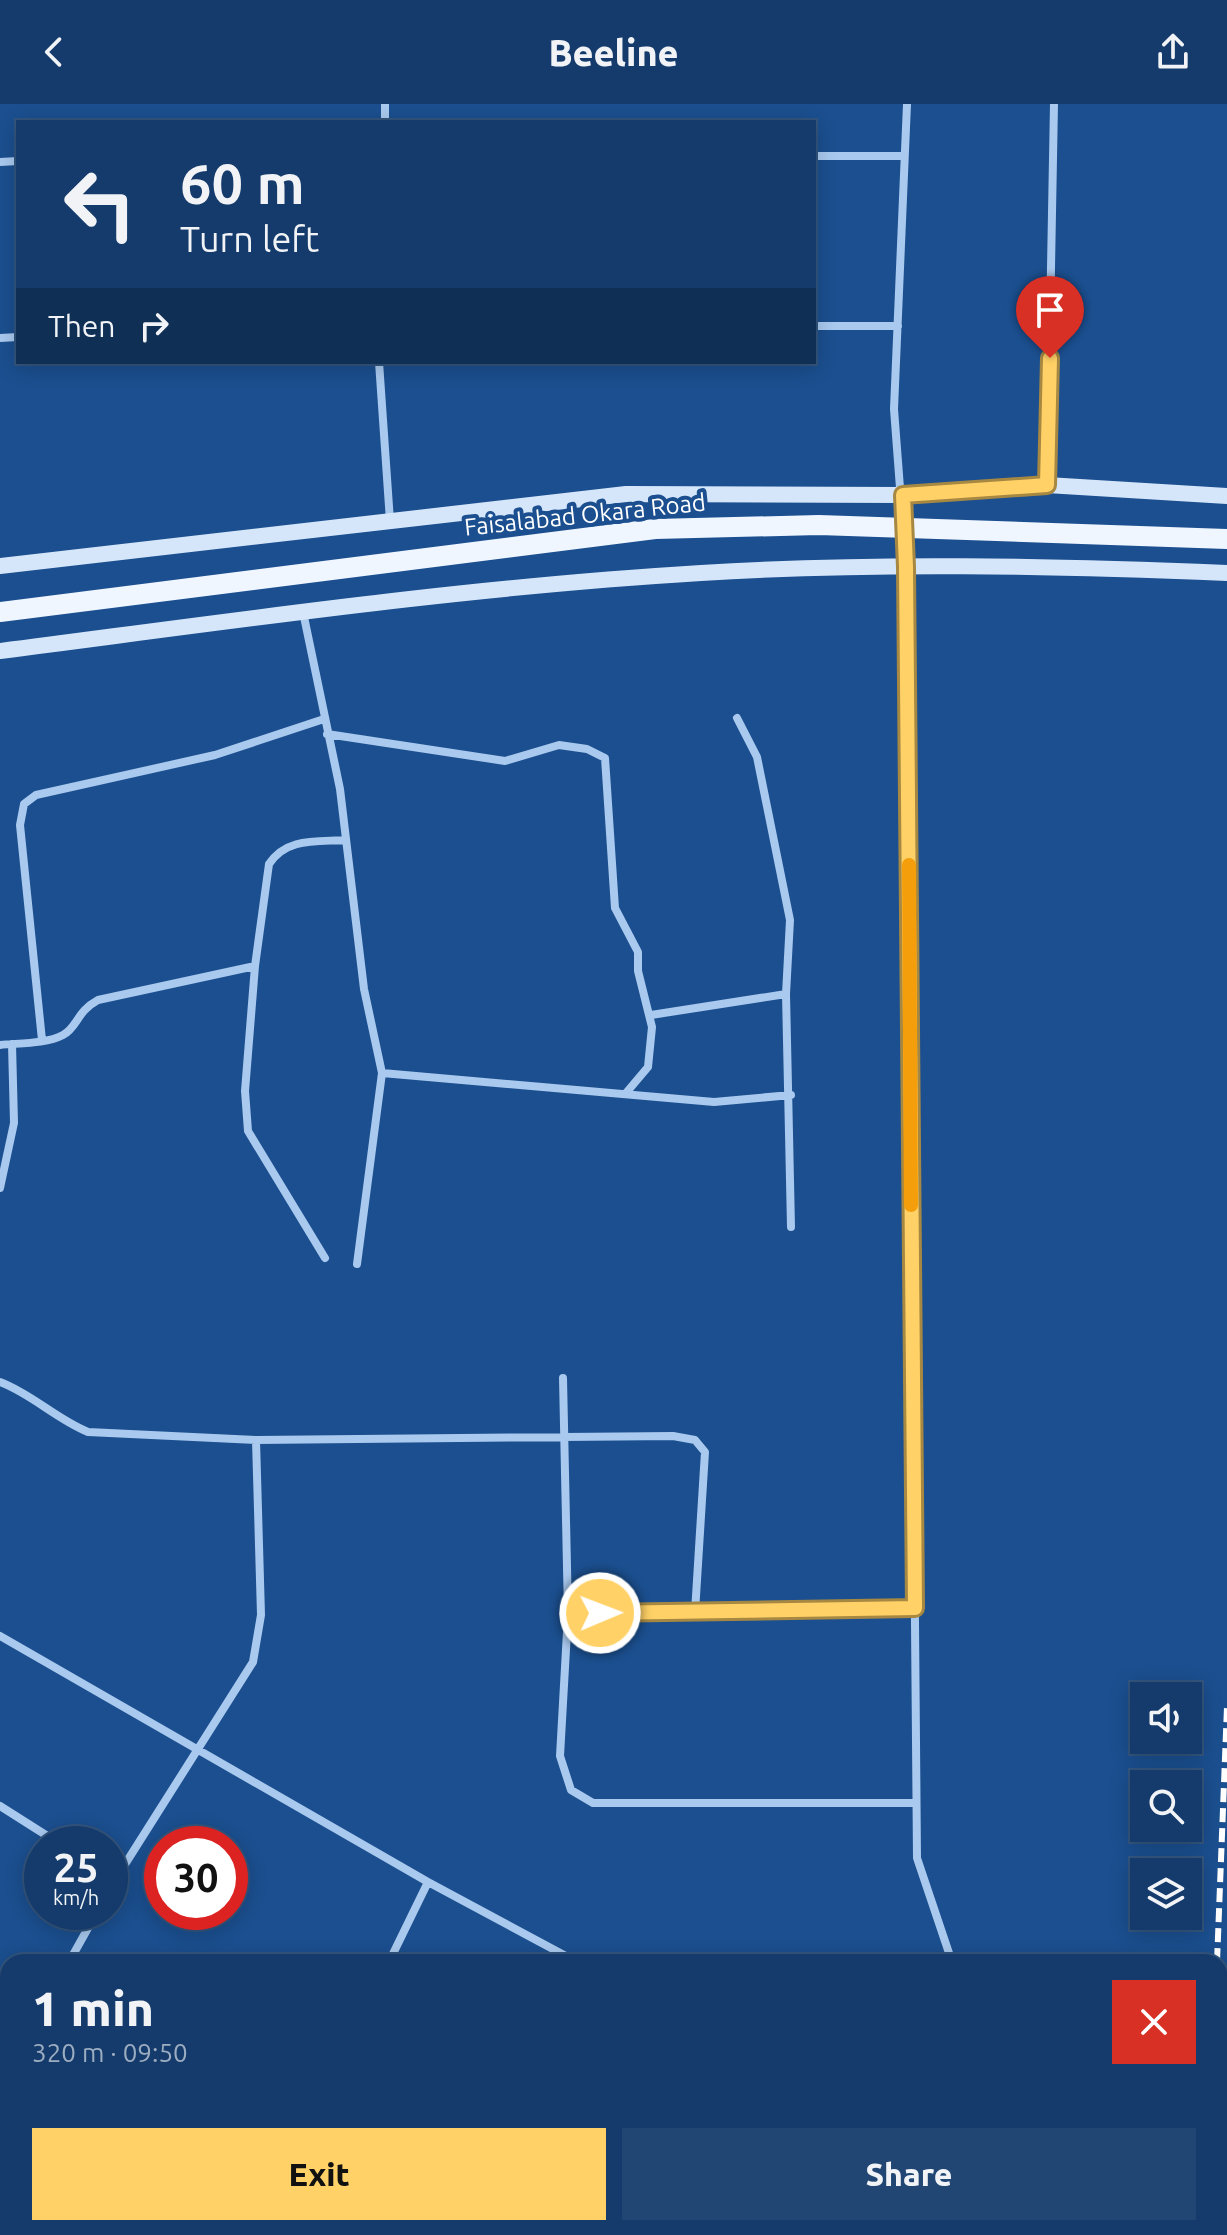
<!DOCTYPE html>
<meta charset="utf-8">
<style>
:root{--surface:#143b6b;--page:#214673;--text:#f1f3f6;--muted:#9dadc1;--line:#33557e;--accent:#ffd166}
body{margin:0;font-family:Ubuntu,sans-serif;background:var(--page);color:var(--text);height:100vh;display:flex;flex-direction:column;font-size:30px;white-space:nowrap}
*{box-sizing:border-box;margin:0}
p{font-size:26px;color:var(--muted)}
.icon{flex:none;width:44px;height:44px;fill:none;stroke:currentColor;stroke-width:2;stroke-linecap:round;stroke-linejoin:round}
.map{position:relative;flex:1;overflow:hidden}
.details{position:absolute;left:0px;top:1850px;width:1228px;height:282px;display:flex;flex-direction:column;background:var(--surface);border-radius:24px 24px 0 0;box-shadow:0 4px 20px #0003,0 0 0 2px var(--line)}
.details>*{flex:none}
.top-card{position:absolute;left:16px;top:16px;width:800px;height:244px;border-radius:0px;box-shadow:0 4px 20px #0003,0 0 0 2px var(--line);background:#143b6b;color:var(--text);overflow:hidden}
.fabs{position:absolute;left:1130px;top:1578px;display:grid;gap:16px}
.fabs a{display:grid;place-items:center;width:72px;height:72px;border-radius:0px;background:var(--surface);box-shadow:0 4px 20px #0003,0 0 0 2px var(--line);font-size:40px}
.speed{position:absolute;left:24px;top:1722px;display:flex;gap:16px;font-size:40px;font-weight:700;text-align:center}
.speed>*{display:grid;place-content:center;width:104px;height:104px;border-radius:50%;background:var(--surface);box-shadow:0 4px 20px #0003,0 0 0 2px var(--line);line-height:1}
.speed small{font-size:20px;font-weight:400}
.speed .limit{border:12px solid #d22;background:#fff;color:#111}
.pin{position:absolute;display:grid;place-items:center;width:68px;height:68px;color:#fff;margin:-82px -34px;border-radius:50% 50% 50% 0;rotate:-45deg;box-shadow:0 0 8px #0007}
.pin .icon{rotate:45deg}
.me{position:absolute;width:88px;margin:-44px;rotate:89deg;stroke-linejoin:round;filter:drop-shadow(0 0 6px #0008)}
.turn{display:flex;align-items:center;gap:28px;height:168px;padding:0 32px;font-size:36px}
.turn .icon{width:104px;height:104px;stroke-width:2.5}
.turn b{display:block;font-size:56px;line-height:68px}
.then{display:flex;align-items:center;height:76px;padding:0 32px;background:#0003;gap:16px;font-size:30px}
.round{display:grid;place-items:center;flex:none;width:84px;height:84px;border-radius:0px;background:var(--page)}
.summary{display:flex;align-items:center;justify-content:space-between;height:136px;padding:0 32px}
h1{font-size:48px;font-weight:800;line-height:60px}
.primary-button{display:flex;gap:16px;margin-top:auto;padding:16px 32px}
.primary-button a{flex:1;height:92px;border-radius:0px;background:var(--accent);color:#111;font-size:32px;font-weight:800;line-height:92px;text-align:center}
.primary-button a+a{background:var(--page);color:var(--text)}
header{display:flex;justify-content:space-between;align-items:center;height:104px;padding:0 32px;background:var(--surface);font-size:36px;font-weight:800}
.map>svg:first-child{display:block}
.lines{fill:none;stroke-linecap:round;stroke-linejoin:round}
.lane{stroke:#a9c9ee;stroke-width:6}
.street{stroke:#a9c9ee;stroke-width:8}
.secondary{stroke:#d6e6fa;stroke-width:16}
.primary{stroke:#f0f6ff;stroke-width:20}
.rail{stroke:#fff;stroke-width:6;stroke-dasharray:14 6;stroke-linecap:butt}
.route-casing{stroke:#a68842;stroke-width:20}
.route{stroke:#ffd166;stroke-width:14}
.slow{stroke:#f59e0b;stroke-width:14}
.labels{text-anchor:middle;stroke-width:8;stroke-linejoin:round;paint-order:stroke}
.street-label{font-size:24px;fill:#fff;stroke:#1b4f8f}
</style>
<header><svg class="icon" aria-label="back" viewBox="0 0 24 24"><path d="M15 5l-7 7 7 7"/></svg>Beeline<svg class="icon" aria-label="share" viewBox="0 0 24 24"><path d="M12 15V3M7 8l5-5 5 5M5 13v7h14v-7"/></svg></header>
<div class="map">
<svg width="1227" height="2131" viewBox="0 0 1227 2131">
<rect width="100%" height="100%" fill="#1b4f8f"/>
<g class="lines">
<path class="lane" d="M757,2131L762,2124
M969,2131L970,2124"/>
<path class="street" d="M907,0L894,305L906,463L917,1754L952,1858
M385,18V0
M814,52H904
M0,58L18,57
M814,222H898
M0,234L18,233
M379,258L390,417
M1047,381L1054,0
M303,508L340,685L364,885L382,969L357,1160
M737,614L757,653L790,816L786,890L791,1123
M327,630L505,657L559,641L587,645L605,654L615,804L638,848V867L652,923L648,963L626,989
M651,911L786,890
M42,936L20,721L24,700L36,691L215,651L324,615
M0,941C19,939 46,940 63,931C78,923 76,908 98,896L255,862
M382,969L714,998L791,991
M0,1084L14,1019L12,940
M325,1154L248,1027L245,987L255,862L269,760C287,733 317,738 346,736
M563,1274L568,1510L560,1652L571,1686L593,1699H916
M0,1278C32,1290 56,1315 88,1328L256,1336L673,1332L695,1336L705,1348L695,1508
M568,1510L915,1504
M0,1532L428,1778L577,1858
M0,1702L60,1740
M110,1784L253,1558L261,1511L256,1336
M69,1858L97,1808
M389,1858L428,1778
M0,1904L8,1908
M0,1980L8,1967
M381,2124L393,2131
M251,2131L255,2124"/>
<path class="secondary" d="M0,462L626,390L903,391L1047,381L1227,392
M0,547C233,517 466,483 701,469C876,458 1052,462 1227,469"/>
<path class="primary" d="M0,508L655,425L819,421L1227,435"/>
<path class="rail" d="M1217,1858L1227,1603
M1207,2131L1208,2124"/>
</g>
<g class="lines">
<defs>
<path id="route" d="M600,1509L915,1504L906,463L903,391L1047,381L1050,254"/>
</defs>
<use href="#route" class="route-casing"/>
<use href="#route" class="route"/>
<path class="slow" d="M909,761L911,1101"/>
</g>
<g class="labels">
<g class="street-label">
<text transform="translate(585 411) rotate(-6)" y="8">Faisalabad Okara Road</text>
</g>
</g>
</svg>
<div class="fabs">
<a><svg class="icon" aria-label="sound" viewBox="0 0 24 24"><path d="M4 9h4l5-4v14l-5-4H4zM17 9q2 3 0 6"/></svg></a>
<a><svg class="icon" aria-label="search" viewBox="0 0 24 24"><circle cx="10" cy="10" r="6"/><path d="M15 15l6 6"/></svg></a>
<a><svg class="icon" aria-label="layers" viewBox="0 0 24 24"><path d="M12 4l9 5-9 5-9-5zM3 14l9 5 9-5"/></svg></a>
</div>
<div class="speed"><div>25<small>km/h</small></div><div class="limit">30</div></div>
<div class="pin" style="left:1050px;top:254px;background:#d93025"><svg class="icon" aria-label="arrive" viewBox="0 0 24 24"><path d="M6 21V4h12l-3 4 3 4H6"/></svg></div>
<svg class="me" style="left:600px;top:1509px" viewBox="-20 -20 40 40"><circle r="17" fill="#ffd166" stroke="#fff" stroke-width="3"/><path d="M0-11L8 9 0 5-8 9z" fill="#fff"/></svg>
<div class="top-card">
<div class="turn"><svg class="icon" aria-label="left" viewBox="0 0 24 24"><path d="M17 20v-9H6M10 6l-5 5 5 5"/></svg><div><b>60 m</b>Turn left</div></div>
<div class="then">Then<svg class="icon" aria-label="right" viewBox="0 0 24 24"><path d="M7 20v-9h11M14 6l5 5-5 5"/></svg></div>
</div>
<section class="details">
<div class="summary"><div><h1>1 min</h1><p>320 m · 09:50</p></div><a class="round" style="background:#d93025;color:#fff"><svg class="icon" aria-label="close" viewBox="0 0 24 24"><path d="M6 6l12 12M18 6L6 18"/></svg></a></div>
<div class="primary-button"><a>Exit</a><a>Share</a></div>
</section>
</div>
